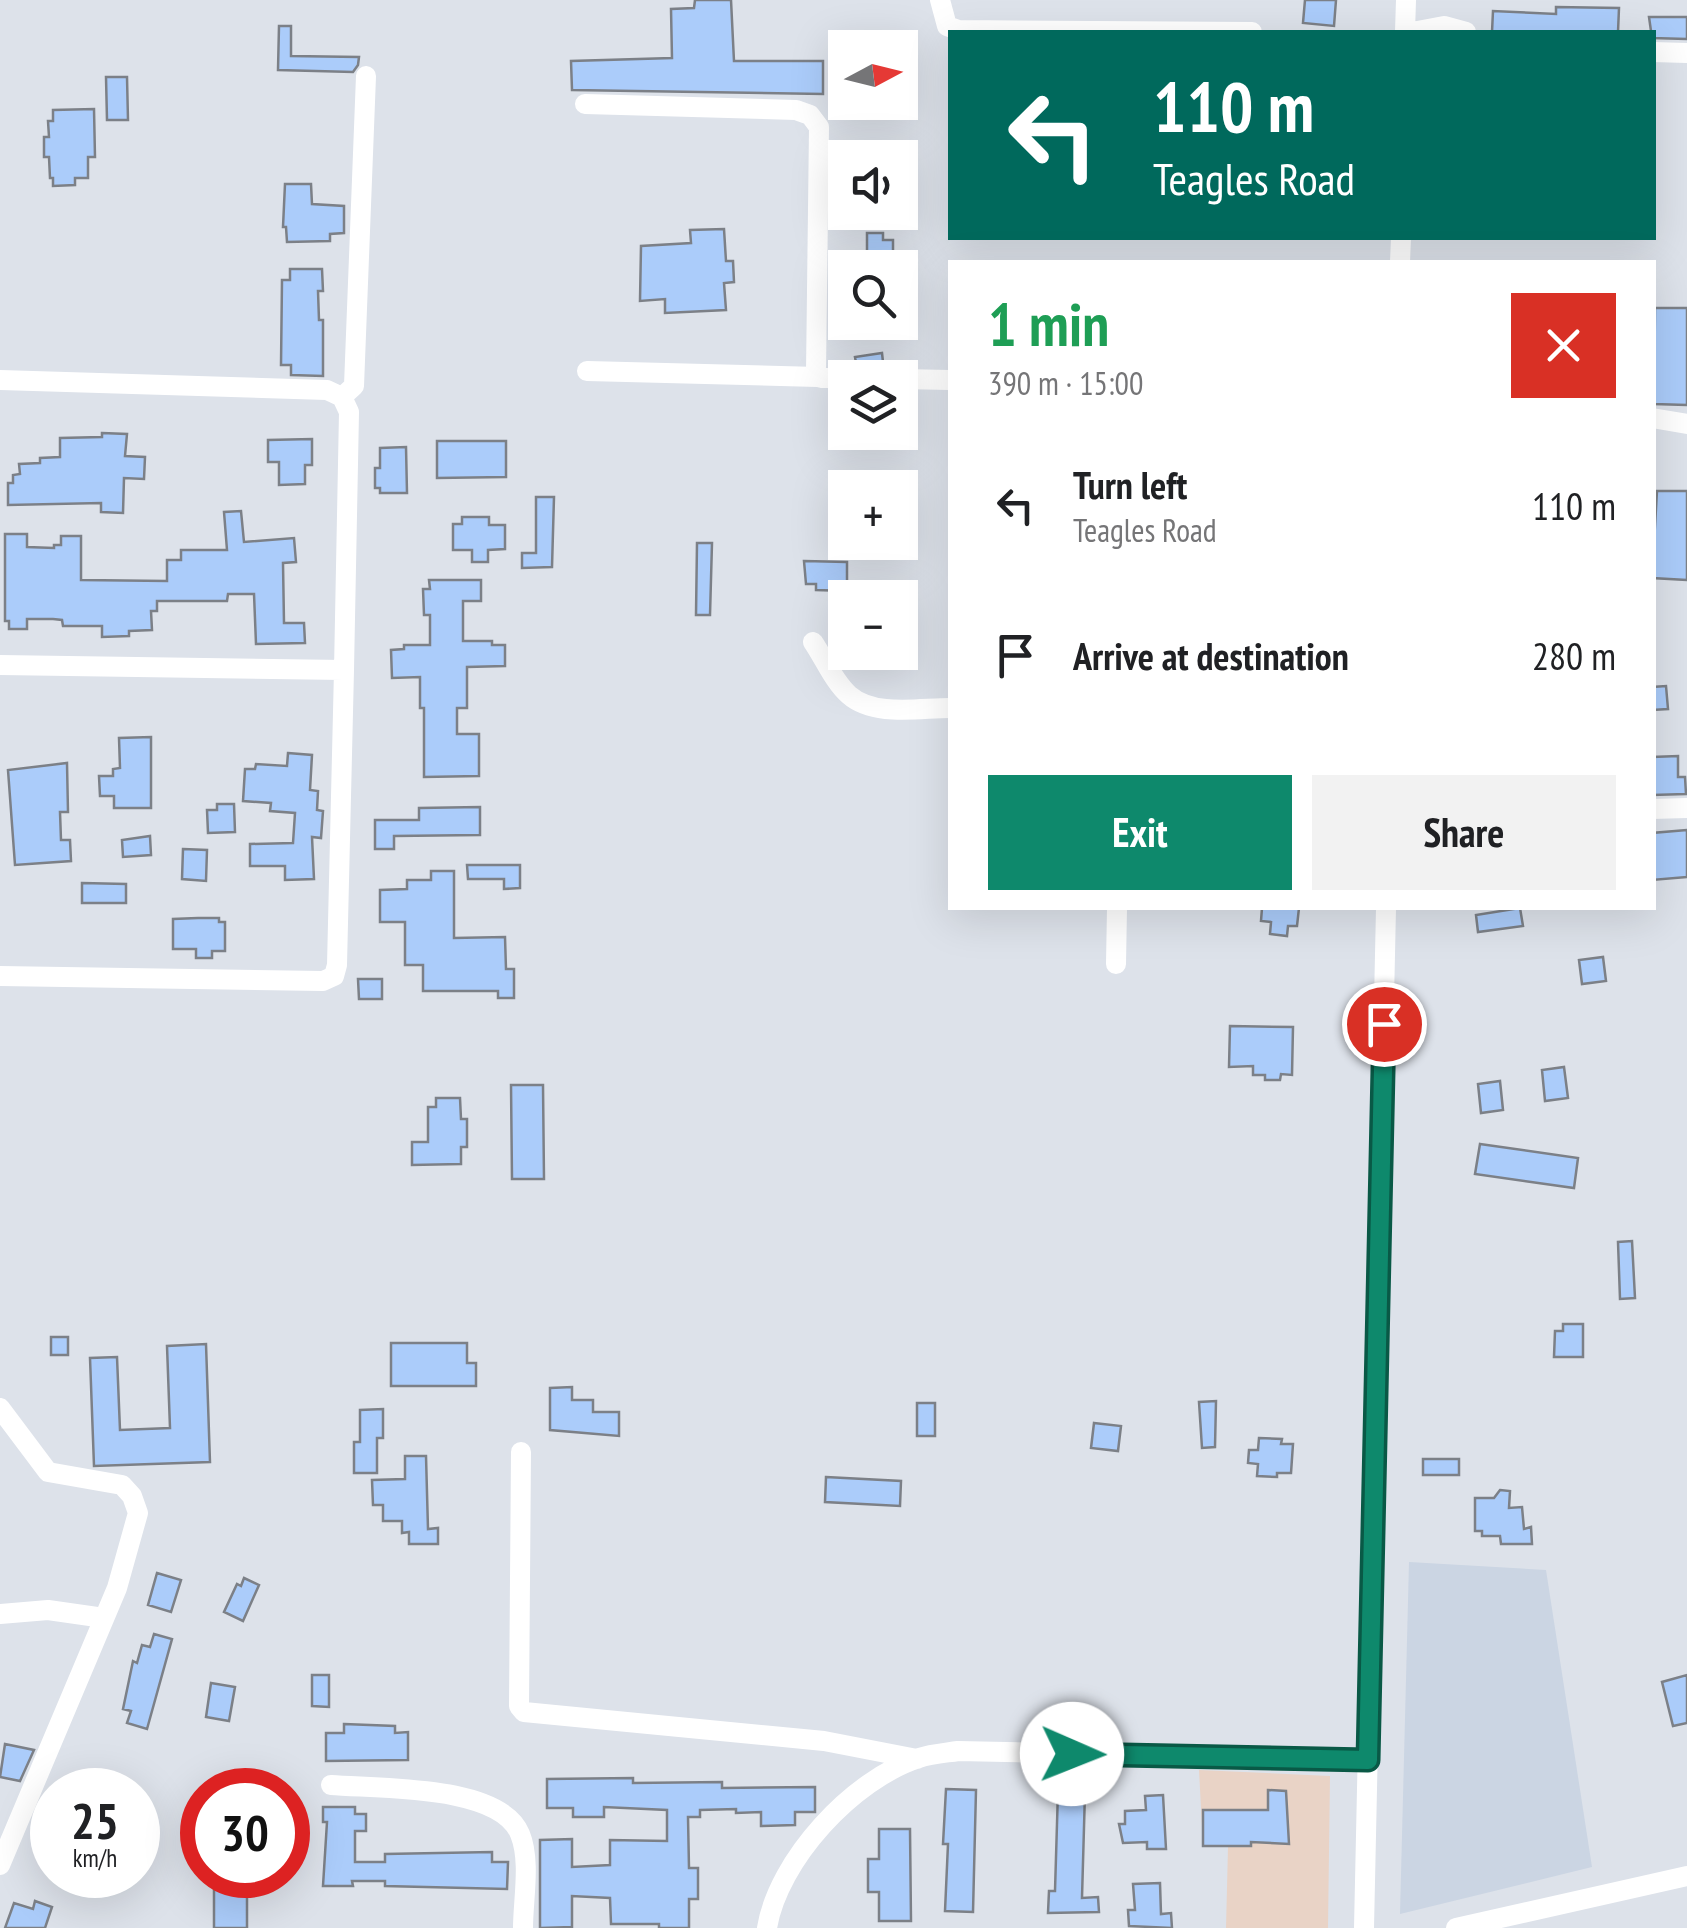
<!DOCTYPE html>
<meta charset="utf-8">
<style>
:root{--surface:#fff;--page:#f2f2f2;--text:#202124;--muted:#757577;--accent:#0e896c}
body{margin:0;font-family:"PT Sans Narrow",sans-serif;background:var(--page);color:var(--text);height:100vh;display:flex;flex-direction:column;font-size:38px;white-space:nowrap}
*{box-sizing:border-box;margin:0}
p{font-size:32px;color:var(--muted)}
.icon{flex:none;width:55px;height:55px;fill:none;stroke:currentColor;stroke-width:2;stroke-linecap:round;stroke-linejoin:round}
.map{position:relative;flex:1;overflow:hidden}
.drawer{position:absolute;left:948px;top:260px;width:708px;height:650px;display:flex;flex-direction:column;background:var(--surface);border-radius:0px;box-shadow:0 10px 40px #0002}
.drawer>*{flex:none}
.banner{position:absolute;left:948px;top:30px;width:708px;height:210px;border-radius:0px;box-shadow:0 10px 40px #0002;background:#00695c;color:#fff;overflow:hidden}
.needle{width:65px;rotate:83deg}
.buttons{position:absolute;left:828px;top:30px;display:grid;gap:20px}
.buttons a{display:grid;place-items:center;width:90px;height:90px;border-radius:0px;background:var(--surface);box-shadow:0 10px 40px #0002;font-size:50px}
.speed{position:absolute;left:30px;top:1768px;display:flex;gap:20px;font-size:50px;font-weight:700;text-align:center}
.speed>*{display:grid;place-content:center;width:130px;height:130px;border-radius:50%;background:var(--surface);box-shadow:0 10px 40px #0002;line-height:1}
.speed small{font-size:25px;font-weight:400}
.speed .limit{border:15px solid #d22;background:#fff;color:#111}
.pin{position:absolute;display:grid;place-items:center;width:85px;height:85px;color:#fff;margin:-42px;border:5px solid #fff;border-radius:50%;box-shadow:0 2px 10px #0007}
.me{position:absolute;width:110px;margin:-55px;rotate:91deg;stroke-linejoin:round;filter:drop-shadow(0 0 8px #0008)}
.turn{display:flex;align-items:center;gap:35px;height:210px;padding:0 40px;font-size:45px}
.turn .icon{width:130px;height:130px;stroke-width:2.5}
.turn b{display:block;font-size:70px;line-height:85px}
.round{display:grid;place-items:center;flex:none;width:105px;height:105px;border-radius:0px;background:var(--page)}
.head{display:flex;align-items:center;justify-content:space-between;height:170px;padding:0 40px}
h1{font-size:60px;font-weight:700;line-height:75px;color:#1e9e55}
.primary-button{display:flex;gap:20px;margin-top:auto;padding:20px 40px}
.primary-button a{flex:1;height:115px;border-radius:0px;background:var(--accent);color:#fff;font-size:40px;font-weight:700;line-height:115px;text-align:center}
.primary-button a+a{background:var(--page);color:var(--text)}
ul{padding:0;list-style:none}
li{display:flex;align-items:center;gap:30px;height:150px;padding:0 40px}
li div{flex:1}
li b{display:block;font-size:38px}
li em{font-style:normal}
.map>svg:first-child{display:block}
.built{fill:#cbd5e3}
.industrial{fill:#e9d3c6}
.building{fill:#abccfa;stroke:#7c8087;stroke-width:2.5}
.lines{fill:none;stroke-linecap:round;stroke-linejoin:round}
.minor{stroke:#fff;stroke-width:20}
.route-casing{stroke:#095946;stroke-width:25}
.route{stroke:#0e896c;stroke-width:18}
</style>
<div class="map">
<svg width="1687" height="1928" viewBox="0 0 1687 1928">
<rect width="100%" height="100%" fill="#dde2ea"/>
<path class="built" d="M1409,1562L1546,1570L1592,1867L1400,1914Z"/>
<path class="industrial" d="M1199,1770L1330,1776L1328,1928H1226L1228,1847L1203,1846Z"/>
<path class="building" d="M695,0H731L734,61H823V94L572,90L571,61L672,58L671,9L694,8Z
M1305,0H1336L1334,26L1303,23Z
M1556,7L1619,8L1618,32H1492L1493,11L1556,14Z
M1649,17H1687V39L1652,38Z
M279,26H291V56L359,57L358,65L353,72L278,70Z
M106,77H127L128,120H107Z
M94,109L95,157H88V178H75V185L53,186V178H50L49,157H44V137H49L48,121H53V110Z
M285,184H311L312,204L344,206V233L330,234V241L287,242L286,227H283Z
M724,229L726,261H733L734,282L724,283L726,310L665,313V299L640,301L641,246L691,243L690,230Z
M867,233H883V240H893V268H867Z
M290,269H322L323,291H318L319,320H323V376L291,375V365H281L282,280H290Z
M1655,308H1687V405L1654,404Z
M882,353L884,371L858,374L855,357Z
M102,433L127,434L125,456L145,457L144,479L124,478L123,513L101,512V503L8,505V483H13V475L20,474L19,464L40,463V458L60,457V438L102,437Z
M312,439V465H305V484L279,485V462H268V440Z
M437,441H506V477L437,478Z
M406,447L407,493H380V488H375V468H380V448Z
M1657,491H1687V580L1652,578Z
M536,497H554L552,567L522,568V553H536Z
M241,511L244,542L294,538L296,562L283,563L284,623H304L305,643L256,644L254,594H228L227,601H157V611H151L152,630L129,631V636L102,637V626H63L62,620L53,619H27V629H9V621H5V534H27V547L54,548V545H61V536H81V580L167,581V560H181V550H227L224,512Z
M462,517H489V525H505V549L488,550V562H472V550H453V524H462Z
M697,543H712L710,615H696Z
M804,561L847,562V591L816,590V584H806Z
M429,580H481V601H463V641H492V645H505V666L467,667V708H457V734H479V776L424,777V708H420V677L392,678L391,650L404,649V645H430V615H424L423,589H430Z
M1666,686L1668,709L1652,710V687Z
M151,737V808H114V796H100L99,776H113V769L120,768L119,738Z
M288,753L312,755L310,790L318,791L317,810L323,811L321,838L312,837L314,879L285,880V866H250V844L293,843L295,813L270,811L271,803L243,801L245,769H255L256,764L287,766Z
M1678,756V777H1685L1686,794L1652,795V757Z
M67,763L68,812H60L61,840H70L71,861L15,865L8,770Z
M217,804H234L235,832L208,833L207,810H217Z
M480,807V835L394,836V849H375V820H419V808Z
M1687,830V877L1652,880V833Z
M150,836L151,855L123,857L122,840Z
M183,849L207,850L206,881L182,879Z
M467,865H520V888L504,889V879H468Z
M431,871H454V938L505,937L506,969H514V998H498V991H423V965H405V922H380V890L407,889V880H431Z
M82,883L126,884V903H82Z
M1262,908H1299L1297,926H1288L1287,936L1270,934L1271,922L1261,921Z
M1520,908L1523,926L1478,932L1476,915Z
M198,918H219V922H225V951H212V958H196V949H173V919Z
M1603,957L1606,981L1582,984L1579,960Z
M358,979H382V999H359Z
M1230,1026L1293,1027L1292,1075L1281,1074L1280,1080H1265V1075H1253V1066L1229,1067Z
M1564,1067L1568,1098L1545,1101L1542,1070Z
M1500,1081L1503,1110L1481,1113L1478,1084Z
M511,1085H543L544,1179H512Z
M436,1098H460L461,1119H467V1147H461V1164L412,1165V1142H428V1107H436Z
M1480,1144L1578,1158L1574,1188L1475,1174Z
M1632,1241L1635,1298L1620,1299L1618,1242Z
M1563,1324H1583V1357H1554L1555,1331H1563Z
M51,1337H68V1355H51Z
M391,1343H467V1363H476V1386H391Z
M206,1344L210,1462L94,1466L90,1358L117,1357L120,1430L170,1428L167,1346Z
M572,1387V1400H593V1412H619V1436L550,1430V1388Z
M1216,1401L1215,1447L1202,1448L1199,1402Z
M917,1403H935V1436H917Z
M383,1409V1438H377V1473H354V1442H360V1410Z
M1094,1423L1121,1426L1118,1451L1091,1448Z
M1259,1438L1282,1439L1281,1444H1293L1291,1473H1277V1477L1257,1476L1258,1464L1248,1463L1249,1450H1258Z
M405,1456H426L428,1529L438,1528V1544H409V1532L402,1533V1521H383V1505H373L372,1480L405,1479Z
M1423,1459H1459V1475H1423Z
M826,1477L901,1481L900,1506L825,1502Z
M1500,1490L1510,1491L1509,1508L1522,1507L1524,1529L1531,1527L1532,1544H1501L1500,1536H1482V1531H1475V1498H1494Z
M157,1573L181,1580L171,1612L148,1605Z
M244,1578L259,1585L243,1621L224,1612L237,1584L241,1586Z
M154,1634L172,1639L147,1729L127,1723L131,1711L123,1709L133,1661L137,1663L142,1645L150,1647Z
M312,1675H329V1707L312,1706Z
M1687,1675V1723L1673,1726L1662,1682Z
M211,1683L235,1687L229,1721L206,1717Z
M344,1724L395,1726V1733L408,1732V1760L326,1761V1733H344Z
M5,1744L34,1750L20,1781L0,1777Z
M633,1778V1783L722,1782V1788L815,1787V1812H795V1825L761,1826V1812L736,1813V1809L700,1810V1817H688L689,1868H698V1899H689V1928H659V1924H611L610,1898L572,1896V1927L540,1928V1840L572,1839V1867L610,1865V1840L667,1841V1810L604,1807V1817H573V1808H547V1779Z
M946,1789L976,1790L973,1912L945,1911L948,1844H943Z
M1058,1790L1085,1792L1082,1898L1098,1897L1099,1912L1048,1913L1049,1891H1055Z
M1268,1790L1286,1791L1289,1844L1251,1842V1846H1203V1810H1268Z
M1163,1795L1166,1849H1147V1842L1123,1843L1119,1824H1125V1811L1146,1810L1145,1796Z
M323,1807H355V1814H366V1831H355V1862H385V1854L492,1852V1862H508L507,1889L385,1886V1881H352L353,1886H323L327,1822H323Z
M879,1829H910L911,1921H879V1892H868V1859H879Z
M214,1875L247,1876V1928H214Z
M1160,1883L1161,1914L1171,1913L1172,1928L1129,1926L1128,1910H1135L1133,1884Z
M35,1901L52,1907L45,1928H5L14,1903L33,1909Z"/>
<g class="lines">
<path class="minor" d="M940,0L947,26L958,30L1252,32
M1405,32L1406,0
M1412,32L1444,26L1466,32
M1652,52L1687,53
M585,104L796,110L810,115L819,127L816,373L821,378H845
M1400,262L1401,238
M587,371L818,377
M900,379L950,380
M0,380L327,390L342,397L349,412L344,670L0,665
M342,397L354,386L366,76
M1652,418L1687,424
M813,642C824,658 834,682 849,695C874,717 919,708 950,708
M1652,809L1687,808
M1116,964L1117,908
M0,976L323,981L334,976L337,965L344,670
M0,1408L48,1472L122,1485L132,1496L138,1513L117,1588L0,1865
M521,1452L519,1706L524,1712L824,1741L917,1759
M0,1614L48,1610L104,1618
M331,1785C377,1789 500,1784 520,1834C531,1861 523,1900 523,1928
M767,1928C778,1860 853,1779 919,1758C931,1754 945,1753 958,1751L1368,1760
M1364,1928L1386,908
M1456,1928L1687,1876"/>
</g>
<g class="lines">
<defs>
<path id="route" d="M1072,1754L1368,1760L1384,1024"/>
</defs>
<use href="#route" class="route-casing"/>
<use href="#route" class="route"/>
</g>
</svg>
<div class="buttons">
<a><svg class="needle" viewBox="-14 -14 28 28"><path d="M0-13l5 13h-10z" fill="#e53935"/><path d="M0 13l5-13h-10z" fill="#757577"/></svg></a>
<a><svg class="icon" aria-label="sound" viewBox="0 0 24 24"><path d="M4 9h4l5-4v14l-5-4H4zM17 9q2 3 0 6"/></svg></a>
<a><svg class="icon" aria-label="search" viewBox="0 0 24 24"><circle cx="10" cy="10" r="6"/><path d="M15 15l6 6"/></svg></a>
<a><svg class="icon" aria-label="layers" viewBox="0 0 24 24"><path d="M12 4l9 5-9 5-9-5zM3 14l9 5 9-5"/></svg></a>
<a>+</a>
<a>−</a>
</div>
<div class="speed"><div>25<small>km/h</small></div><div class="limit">30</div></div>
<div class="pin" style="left:1384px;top:1024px;background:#d93025"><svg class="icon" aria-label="arrive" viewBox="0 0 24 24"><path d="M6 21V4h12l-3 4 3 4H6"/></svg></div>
<svg class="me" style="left:1072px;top:1754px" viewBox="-20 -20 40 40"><circle r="19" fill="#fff"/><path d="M0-13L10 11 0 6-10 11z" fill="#0e896c"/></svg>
<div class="banner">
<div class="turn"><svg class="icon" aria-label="left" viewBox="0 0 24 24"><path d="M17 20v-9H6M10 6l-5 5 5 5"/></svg><div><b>110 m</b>Teagles Road</div></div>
</div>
<section class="drawer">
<div class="head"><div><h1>1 min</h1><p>390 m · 15:00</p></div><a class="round" style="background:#d93025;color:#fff"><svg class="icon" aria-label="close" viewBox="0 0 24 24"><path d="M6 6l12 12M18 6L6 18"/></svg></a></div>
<ul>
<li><svg class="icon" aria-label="left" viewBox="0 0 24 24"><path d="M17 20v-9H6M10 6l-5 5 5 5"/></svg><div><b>Turn left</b><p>Teagles Road</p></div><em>110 m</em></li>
<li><svg class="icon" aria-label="arrive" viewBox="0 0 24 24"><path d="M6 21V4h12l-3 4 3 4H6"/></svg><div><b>Arrive at destination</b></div><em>280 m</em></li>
</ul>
<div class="primary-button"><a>Exit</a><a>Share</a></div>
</section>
</div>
